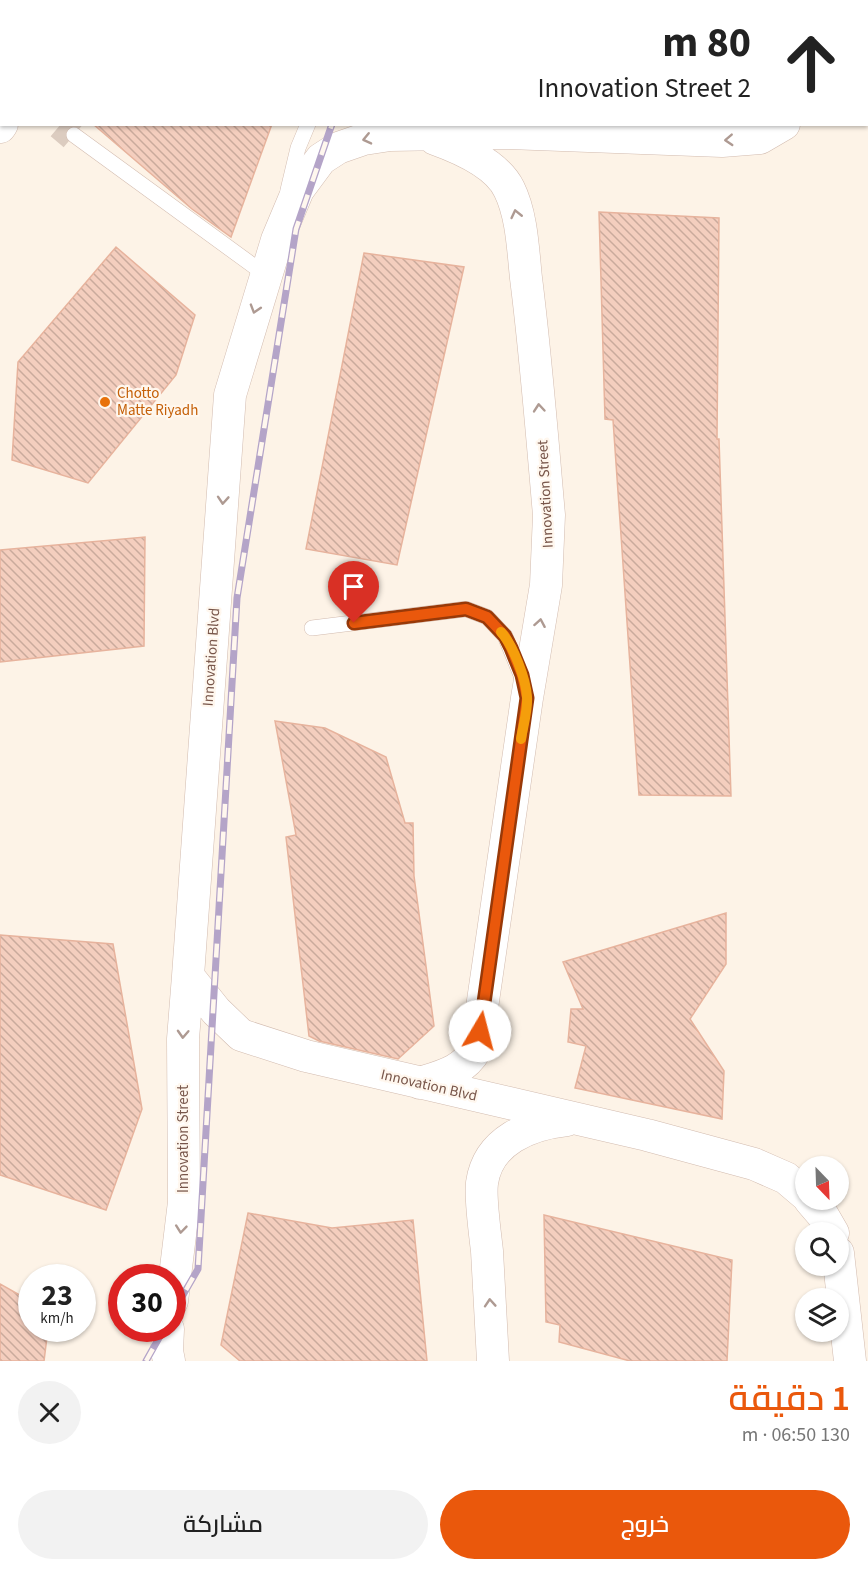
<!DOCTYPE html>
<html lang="ar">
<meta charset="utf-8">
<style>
:root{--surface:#fff;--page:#f2f2f2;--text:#222;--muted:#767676;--accent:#ea580c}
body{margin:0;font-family:"Source Sans 3",Cairo,sans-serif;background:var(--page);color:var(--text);direction:rtl;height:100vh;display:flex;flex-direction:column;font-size:22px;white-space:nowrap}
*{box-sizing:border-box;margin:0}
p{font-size:20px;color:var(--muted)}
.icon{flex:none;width:33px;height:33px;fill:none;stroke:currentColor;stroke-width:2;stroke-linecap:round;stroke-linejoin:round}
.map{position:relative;height:1361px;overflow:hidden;direction:ltr}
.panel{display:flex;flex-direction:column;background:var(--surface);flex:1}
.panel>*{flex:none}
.guide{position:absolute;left:0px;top:0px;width:868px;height:126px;box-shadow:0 2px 4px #0004;direction:rtl;background:#fff;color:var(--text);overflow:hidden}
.needle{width:39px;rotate:157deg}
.controls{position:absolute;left:795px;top:1156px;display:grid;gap:12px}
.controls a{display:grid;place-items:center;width:54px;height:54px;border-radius:50%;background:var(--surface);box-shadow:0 2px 4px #0004;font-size:30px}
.speed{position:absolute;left:18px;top:1264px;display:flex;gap:12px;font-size:30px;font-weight:700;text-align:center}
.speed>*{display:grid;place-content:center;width:78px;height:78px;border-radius:50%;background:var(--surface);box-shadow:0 2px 4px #0004;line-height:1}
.speed small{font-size:15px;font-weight:400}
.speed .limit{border:9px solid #d22;background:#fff;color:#111}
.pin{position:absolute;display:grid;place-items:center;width:51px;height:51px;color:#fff;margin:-62px -26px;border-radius:50% 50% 50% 0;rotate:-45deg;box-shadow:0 0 6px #0007}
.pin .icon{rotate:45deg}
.me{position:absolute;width:66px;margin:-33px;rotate:8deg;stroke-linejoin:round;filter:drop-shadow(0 0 4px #0008)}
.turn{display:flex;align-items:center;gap:21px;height:126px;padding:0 18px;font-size:27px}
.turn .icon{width:78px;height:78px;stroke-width:2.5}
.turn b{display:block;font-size:42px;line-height:51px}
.round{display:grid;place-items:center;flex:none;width:63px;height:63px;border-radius:32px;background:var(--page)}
.headline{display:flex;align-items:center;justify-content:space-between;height:102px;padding:0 18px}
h1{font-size:36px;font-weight:600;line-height:45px;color:var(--accent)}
.button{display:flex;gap:12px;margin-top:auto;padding:12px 18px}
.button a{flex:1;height:69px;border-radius:36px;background:var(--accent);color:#fff;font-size:24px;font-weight:600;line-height:69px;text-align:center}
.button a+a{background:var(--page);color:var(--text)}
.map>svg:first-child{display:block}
.building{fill:url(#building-back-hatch);stroke:#e7b39d;stroke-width:1.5}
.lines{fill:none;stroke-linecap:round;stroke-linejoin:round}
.street-tunnel{stroke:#dcccc0;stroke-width:32;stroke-dasharray:32 16;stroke-linecap:butt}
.lane-casing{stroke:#d2bbaf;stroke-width:16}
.street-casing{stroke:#d2bbaf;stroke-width:33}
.lane{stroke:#fff;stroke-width:15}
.street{stroke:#fff;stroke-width:32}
.rail-casing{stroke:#b4a4c8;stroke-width:7}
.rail{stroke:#fff7ee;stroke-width:4.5;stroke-dasharray:14;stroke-linecap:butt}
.oneway{stroke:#ae9a92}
.route-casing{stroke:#983908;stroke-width:15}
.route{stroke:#ea580c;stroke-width:10}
.slow{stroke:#f59e0b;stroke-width:10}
.food-dot{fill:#e8710a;stroke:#fff7ee;stroke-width:2}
.labels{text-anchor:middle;stroke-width:4.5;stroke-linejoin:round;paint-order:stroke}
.food-label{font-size:15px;fill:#c56008;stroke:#fff7ee;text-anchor:start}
.street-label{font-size:15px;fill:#78564a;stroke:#fff7ee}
</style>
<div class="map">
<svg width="868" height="1361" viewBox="0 0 868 1361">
<defs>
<pattern id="building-back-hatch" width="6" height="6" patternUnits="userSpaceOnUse" patternTransform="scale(1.5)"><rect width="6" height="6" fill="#f4cebe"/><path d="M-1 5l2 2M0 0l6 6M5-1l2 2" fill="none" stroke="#caaa9c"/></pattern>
</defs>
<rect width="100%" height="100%" fill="#fdf3e7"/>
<path class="building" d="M93,124H272L231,237L192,209Z
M599,212L719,218L717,439H719L731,796L639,795L613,420L605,419Z
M116,247L195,315L176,375L88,483L12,460L18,362Z
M364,253L464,267L397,565L306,549Z
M145,537L144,646L0,662V550Z
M275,721L325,728L386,757L405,823H413L414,876L434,1026L398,1059L319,1041L309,1036L286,837L296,835Z
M726,913V964L690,1019L724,1071L722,1119L575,1088L586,1046L568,1042L571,1009H583L563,962Z
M0,935L113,944L142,1109L106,1210L0,1175Z
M248,1213L332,1228L413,1220L427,1361H240L221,1345Z
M544,1215L732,1260L727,1361H630L559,1342L560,1325L546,1322Z
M0,1284L32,1302V1329H48L44,1361H0Z"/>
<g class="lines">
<path class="street-tunnel" d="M0,71L2,73
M61,124L74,135"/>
<defs>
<path id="lane" d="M353,2L354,0
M409,2V0
M74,135L266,275
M288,190L298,148L308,124
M312,628L466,609L487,617L505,636L523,680"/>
<path id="street" d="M63,2V0
M833,2V0
M784,124L760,138L722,141L505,133L390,135L364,139L338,148L321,159L298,190L277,240L230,395L188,976L216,1011L241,1035L306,1056L647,1135L754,1164L786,1178L806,1195
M0,127L2,124
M420,1083C442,1076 464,1071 476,1049L527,698L546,585L549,515C542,436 536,357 526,278C523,250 522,215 509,189C497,164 460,148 435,139
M810,1200L822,1214L833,1233
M838,1253L850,1361
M172,1301L184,1202L183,1039L188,976
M168,1329L167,1351L169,1361
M493,1361C491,1324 489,1288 487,1251C485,1233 480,1199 482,1183C488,1140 530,1124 567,1120"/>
</defs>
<use href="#lane" class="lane-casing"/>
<use href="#street" class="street-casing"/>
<use href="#lane" class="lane"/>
<use href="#street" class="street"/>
<defs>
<path id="rail" d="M374,2L375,0
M172,1314L198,1269L237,598L296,229L332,124
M146,1361L164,1329"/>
</defs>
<use href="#rail" class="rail-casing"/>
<use href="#rail" class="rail"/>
</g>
<defs><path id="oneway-chevron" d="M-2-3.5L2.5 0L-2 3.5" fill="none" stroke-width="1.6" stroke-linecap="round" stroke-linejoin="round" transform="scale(1.5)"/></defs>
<g class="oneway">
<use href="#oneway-chevron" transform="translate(367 139) rotate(167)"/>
<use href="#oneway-chevron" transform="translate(729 140) rotate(177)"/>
<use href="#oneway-chevron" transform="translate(516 214) rotate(-103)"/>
<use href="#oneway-chevron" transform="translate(255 309) rotate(107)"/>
<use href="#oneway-chevron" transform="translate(539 408) rotate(-95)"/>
<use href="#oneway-chevron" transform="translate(223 500) rotate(94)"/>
<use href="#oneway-chevron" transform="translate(540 623) rotate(-80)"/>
<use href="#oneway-chevron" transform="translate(183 1034) rotate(93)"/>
<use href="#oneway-chevron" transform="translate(181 1229) rotate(96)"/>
<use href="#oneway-chevron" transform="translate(490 1303) rotate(-94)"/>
</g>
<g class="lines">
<defs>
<path id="route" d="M354,623L466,609L487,617L505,636L511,648L522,675L527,698L480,1031"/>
</defs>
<use href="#route" class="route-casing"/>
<use href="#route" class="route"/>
<path class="slow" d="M501,632C513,645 526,679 527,697C528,710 523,726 521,739"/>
</g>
<circle class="food-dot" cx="105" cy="402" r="6"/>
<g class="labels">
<g class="food-label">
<text x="117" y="398">Chotto<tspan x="117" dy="17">Matte Riyadh</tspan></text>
</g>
<g class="street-label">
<text transform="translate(545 494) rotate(-93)" y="5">Innovation Street</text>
<text transform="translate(211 657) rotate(-86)" y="5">Innovation Blvd</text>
<text transform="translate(429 1085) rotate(13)" y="5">Innovation Blvd</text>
<text transform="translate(183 1139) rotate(-90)" y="5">Innovation Street</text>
</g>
</g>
</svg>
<div class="controls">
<a><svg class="needle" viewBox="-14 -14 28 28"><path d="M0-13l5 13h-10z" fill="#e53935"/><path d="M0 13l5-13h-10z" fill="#767676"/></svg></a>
<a><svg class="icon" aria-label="search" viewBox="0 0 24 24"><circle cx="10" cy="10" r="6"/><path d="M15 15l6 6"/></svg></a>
<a><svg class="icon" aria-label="layers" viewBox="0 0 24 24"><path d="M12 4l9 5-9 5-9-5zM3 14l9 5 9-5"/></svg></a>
</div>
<div class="speed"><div>23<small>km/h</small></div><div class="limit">30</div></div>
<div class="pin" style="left:354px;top:623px;background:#d93025"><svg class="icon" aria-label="arrive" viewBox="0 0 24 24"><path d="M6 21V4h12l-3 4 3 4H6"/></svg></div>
<svg class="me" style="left:480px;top:1031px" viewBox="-20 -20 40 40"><circle r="19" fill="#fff"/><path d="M0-13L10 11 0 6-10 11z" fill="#ea580c"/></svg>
<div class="guide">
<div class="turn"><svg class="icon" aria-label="ahead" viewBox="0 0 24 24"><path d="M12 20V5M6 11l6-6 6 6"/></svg><div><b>80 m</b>Innovation Street 2</div></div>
</div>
</div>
<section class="panel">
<div class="headline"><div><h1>1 دقيقة</h1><p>130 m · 06:50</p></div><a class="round"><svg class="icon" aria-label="close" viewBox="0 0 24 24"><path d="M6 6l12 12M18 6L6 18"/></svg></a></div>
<div class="button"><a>خروج</a><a>مشاركة</a></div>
</section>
